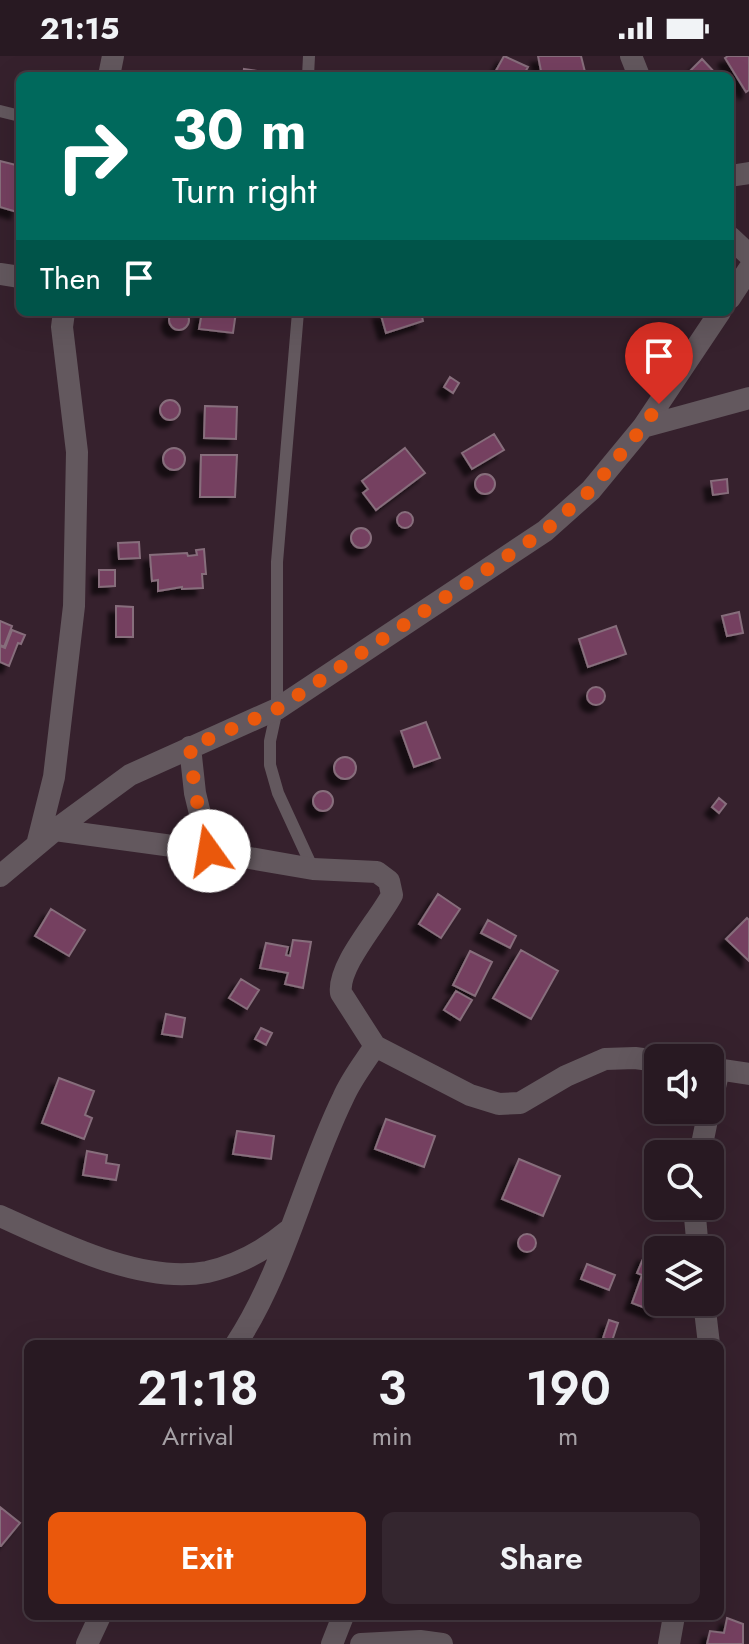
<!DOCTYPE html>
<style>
:root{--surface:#281922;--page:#34262f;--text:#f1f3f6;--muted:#a5a0a5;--line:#443840;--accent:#ea580c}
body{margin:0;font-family:Jost,sans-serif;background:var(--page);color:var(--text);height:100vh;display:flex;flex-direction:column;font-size:30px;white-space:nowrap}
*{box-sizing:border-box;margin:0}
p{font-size:26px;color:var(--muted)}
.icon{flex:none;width:44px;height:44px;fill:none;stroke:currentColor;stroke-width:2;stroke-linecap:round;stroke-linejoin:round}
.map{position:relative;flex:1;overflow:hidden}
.drawer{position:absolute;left:24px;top:1284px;width:700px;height:280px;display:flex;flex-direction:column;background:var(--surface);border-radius:12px;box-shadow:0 8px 32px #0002,0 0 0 2px var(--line)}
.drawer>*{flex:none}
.banner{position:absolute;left:16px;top:16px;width:718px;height:244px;border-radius:12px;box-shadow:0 8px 32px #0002,0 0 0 2px var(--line);background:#00695c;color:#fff;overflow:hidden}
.buttons{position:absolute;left:644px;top:988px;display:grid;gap:16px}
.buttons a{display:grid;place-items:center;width:80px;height:80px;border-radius:12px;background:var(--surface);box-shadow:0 8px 32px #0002,0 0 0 2px var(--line);font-size:40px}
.pin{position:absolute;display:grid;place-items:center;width:68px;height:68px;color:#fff;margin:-82px -34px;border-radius:50% 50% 50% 0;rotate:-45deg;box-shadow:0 0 8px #0007}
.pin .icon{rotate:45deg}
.me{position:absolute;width:88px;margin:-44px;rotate:347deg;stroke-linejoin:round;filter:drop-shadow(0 0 6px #0008)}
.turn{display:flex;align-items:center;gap:28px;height:168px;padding:0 24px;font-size:36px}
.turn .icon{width:104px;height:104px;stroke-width:2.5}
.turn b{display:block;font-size:56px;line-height:68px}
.then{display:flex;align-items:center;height:76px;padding:0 24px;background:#0003;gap:16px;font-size:30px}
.eta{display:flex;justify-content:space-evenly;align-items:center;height:136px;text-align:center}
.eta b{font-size:48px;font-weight:600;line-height:56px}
.action{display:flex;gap:16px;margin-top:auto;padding:16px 24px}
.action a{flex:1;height:92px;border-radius:12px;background:var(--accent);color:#fff;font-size:32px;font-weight:600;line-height:92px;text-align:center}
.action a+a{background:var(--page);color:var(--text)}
.status{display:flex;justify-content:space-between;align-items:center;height:56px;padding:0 40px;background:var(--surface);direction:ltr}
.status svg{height:22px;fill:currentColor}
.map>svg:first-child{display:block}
.building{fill:#744160;stroke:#876e7c;stroke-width:2;filter:url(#shadow)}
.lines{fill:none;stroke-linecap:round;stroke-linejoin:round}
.service{stroke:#63585e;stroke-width:12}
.minor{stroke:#63585e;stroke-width:22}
.route{stroke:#ea580c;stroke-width:14;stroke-dasharray:0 25.2}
</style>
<div class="status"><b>21:15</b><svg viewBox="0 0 49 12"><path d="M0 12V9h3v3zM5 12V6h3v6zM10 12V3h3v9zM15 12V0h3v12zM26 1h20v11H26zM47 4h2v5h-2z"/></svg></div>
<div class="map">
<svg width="749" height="1588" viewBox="0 0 749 1588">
<defs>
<filter id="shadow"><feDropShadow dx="-7" dy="7" stdDeviation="2" flood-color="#0009"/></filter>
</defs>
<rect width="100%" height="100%" fill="#36212d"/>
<path class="building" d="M504,0L528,11L523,20H493Z
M538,0H581L586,20H542Z
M728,0H749V34L746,36L725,2Z
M702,3L718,20H695L690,15Z
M244,13L279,18V20H243Z
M0,105L20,110V143L17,156L0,151Z
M169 264a10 10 0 1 1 20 0a10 10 0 1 1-20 0Z
M202,256H236L233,277L199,273Z
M380,256H421L423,265L386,277Z
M450,321L459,327L453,337L444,331Z
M160 354a10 10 0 1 1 20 0a10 10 0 1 1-20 0Z
M205,350L237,351L236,383L204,382Z
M494,378L504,394L472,413L462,397Z
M163 403a11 11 0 1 1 22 0a11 11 0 1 1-22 0Z
M405,392L425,417L376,454L363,437L368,433L362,425Z
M201,399H237L235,441H200Z
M475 428a10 10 0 1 1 20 0a10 10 0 1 1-20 0Z
M727,423L728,437L713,439L711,425Z
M397 464a8 8 0 1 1 16 0a8 8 0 1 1-16 0Z
M351 482a10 10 0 1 1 20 0a10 10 0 1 1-20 0Z
M139,486L140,502L119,503L118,487Z
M204,493L206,518H202L203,532L182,533V531L158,535V524L152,525L150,499L187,497L188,500L197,499L196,494Z
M99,514H115V530L99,531Z
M116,550L133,551V581H116Z
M739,556L743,577L727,580L722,560Z
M0,565L12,570L4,591L0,589Z
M616,570L626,598L588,611L579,583Z
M12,574L25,579L21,588L18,587L9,610L0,606V590L5,592Z
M587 640a9 9 0 1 1 18 0a9 9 0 1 1-18 0Z
M426,666L440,702L414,711L401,675Z
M334 712a11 11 0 1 1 22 0a11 11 0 1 1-22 0Z
M313 745a10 10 0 1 1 20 0a10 10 0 1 1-20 0Z
M719,742L726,748L719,757L712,751Z
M438,838L460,853L441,882L419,868Z
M51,853L85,874L69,900L35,880Z
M747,862L749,864V905L726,883Z
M488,864L516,880L510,892L481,877Z
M293,884L311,886L303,932L285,928L288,917L260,912L266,887L288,891L286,899L290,900Z
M521,894L558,915L531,963L493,942Z
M470,895L492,906L475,940L453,929Z
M241,923L259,934L247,953L229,942Z
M456,935L472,944L460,964L444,954Z
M166,958L185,962L182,981L162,978Z
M261,972L272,977L266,989L255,983Z
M59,1022L94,1035L85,1059L92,1062L84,1083L42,1067Z
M386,1063L435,1080L424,1111L375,1093Z
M237,1075L274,1080L271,1103L233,1098Z
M87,1095L107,1099L106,1107L119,1109L116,1124L83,1119Z
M519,1103L560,1120L543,1160L502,1143Z
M518 1187a9 9 0 1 1 18 0a9 9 0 1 1-18 0Z
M645,1198L658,1203V1246H663L658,1257L632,1247L642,1219L637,1217Z
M587,1208L615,1219L609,1234L581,1223Z
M609,1264L618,1267L612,1285L603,1282Z
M0,1451L20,1467L1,1490H0Z
M727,1562L743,1568V1588H707L710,1575L724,1577Z"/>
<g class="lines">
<path class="service" d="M308,20L309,0
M0,55L20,60
M298,256L277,506V653L270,685V709L278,737L313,813"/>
<path class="minor" d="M631,0L639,20
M109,20L113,0
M730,120L749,117
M730,181L749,199
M0,218L20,221
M730,242L749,213
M643,371L749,342
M190,691L195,737L209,795
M55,774L209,795L313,813L377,816L389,825L392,839C379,864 337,910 341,937L375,990L470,1039L499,1048L520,1047L566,1020L605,1003L635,1002L658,1005
M37,789L54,721L74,550L77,396L62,271L64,256
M0,820L55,774L130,719L277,653L545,475L591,434L643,371L720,256
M710,1012L749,1018
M710,1052L719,1014
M700,1098L709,1054
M694,1150L698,1194
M0,1160C58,1186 142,1229 207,1216C238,1209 265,1194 289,1174
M704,1246L709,1288
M236,1288C285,1213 304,1122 343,1042C351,1023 364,1007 375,990
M87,1588L100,1560
M332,1588L343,1560
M361,1588L420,1585L442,1588
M669,1588L674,1560"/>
</g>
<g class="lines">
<path class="route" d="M209,795L195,737L190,691L277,653L545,475L591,434L643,371L659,348"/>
</g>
</svg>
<div class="buttons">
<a><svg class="icon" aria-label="sound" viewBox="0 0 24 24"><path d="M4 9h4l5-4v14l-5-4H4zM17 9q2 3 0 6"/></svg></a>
<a><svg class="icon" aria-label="search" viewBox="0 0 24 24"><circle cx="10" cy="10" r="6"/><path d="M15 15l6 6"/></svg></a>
<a><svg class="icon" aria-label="layers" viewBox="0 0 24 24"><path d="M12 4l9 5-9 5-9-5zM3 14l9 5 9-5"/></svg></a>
</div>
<div class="pin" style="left:659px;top:348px;background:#d93025"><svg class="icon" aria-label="arrive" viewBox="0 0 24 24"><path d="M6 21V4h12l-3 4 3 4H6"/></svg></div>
<svg class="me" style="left:209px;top:795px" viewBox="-20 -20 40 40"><circle r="19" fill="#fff"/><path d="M0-13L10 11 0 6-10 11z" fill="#ea580c"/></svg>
<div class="banner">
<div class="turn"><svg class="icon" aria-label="right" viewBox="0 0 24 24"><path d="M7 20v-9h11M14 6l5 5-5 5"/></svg><div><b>30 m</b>Turn right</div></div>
<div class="then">Then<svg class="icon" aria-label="arrive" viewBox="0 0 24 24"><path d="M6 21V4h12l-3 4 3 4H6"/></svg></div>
</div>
<section class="drawer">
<div class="eta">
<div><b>21:18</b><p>Arrival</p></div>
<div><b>3</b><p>min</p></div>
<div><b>190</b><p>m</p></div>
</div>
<div class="action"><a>Exit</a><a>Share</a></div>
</section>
</div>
